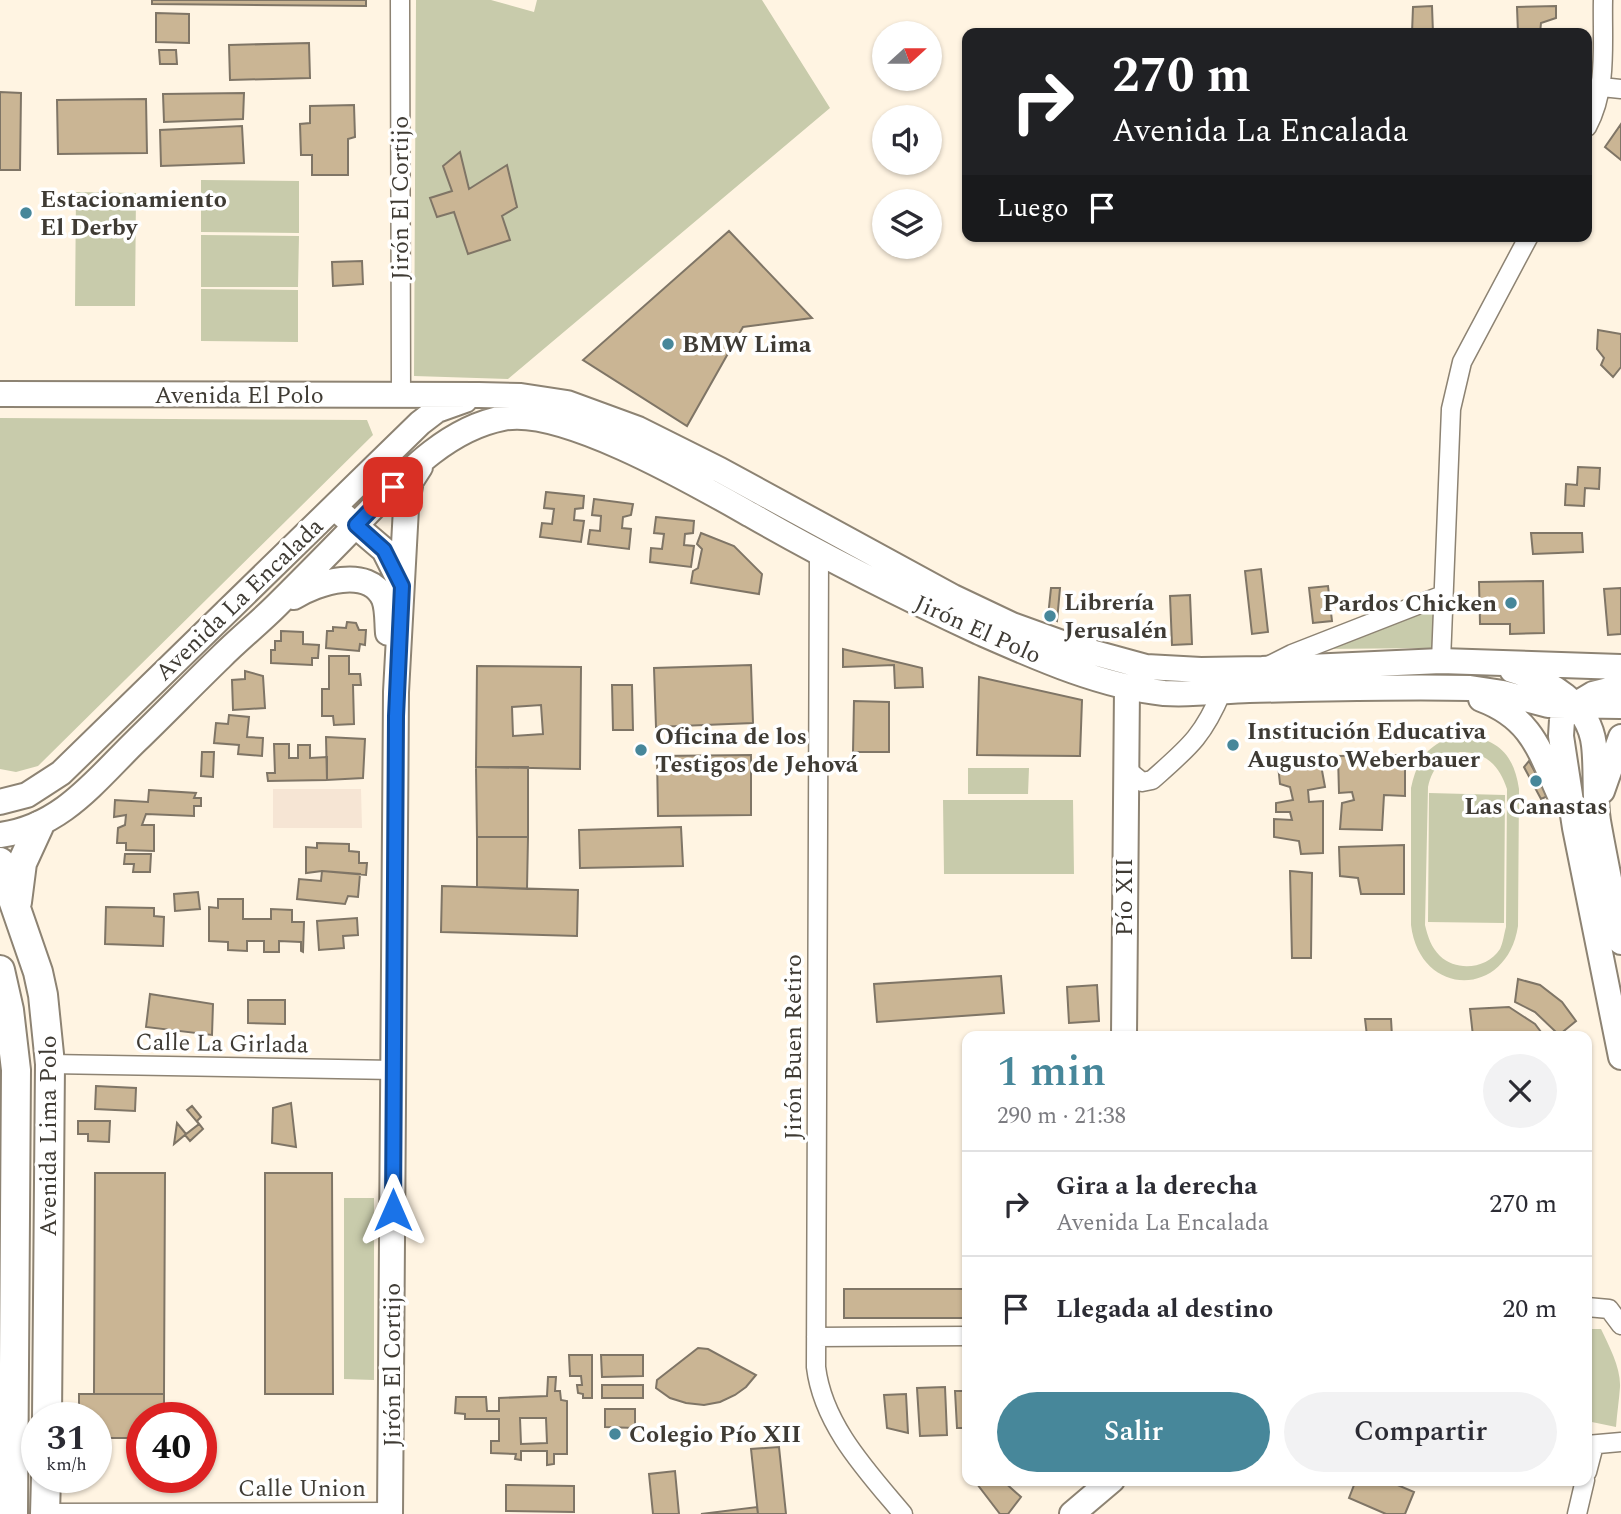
<!DOCTYPE html>
<html lang="es">
<meta charset="utf-8">
<style>
:root{--surface:#fff;--page:#f2f2f3;--text:#2b2b33;--muted:#7c7c81;--line:#e1e1e2;--accent:#47879a}
body{margin:0;font-family:Spectral,serif;background:var(--page);color:var(--text);height:100vh;display:flex;flex-direction:column;font-size:26px;white-space:nowrap}
*{box-sizing:border-box;margin:0}
p{font-size:23px;color:var(--muted)}
.icon{flex:none;width:38px;height:38px;fill:none;stroke:currentColor;stroke-width:2;stroke-linecap:round;stroke-linejoin:round}
.map{position:relative;flex:1;overflow:hidden}
.panel{position:absolute;left:962px;top:1031px;width:630px;height:455px;display:flex;flex-direction:column;background:var(--surface);border-radius:14px;box-shadow:0 2px 5px #0004}
.panel>*{flex:none}
.top-card{position:absolute;left:962px;top:28px;width:630px;height:214px;border-radius:14px;box-shadow:0 2px 5px #0004;background:#202124;color:#fff;overflow:hidden}
.needle{width:46px;rotate:69deg}
.buttons{position:absolute;left:872px;top:21px;display:grid;gap:14px}
.buttons a{display:grid;place-items:center;width:70px;height:70px;border-radius:50%;background:var(--surface);box-shadow:0 2px 5px #0004;font-size:35px}
.speed{position:absolute;left:21px;top:1402px;display:flex;gap:14px;font-size:35px;font-weight:700;text-align:center}
.speed>*{display:grid;place-content:center;width:91px;height:91px;border-radius:50%;background:var(--surface);box-shadow:0 2px 5px #0004;line-height:1}
.speed small{font-size:18px;font-weight:400}
.speed .limit{border:10px solid #d22;background:#fff;color:#111}
.pin{position:absolute;display:grid;place-items:center;width:60px;height:60px;color:#fff;margin:-30px;border-radius:14px;box-shadow:0 4px 10px #0006}
.me{position:absolute;width:77px;margin:-38px;rotate:0deg;stroke-linejoin:round;filter:drop-shadow(0 0 5px #0008)}
.turn{display:flex;align-items:center;gap:24px;height:147px;padding:0 35px;font-size:32px}
.turn .icon{width:91px;height:91px;stroke-width:2.5}
.turn b{display:block;font-size:49px;line-height:60px}
.then{display:flex;align-items:center;height:66px;padding:0 35px;background:#0003;gap:14px;font-size:26px}
.round{display:grid;place-items:center;flex:none;width:74px;height:74px;border-radius:37px;background:var(--page)}
.summary{display:flex;align-items:center;justify-content:space-between;height:119px;padding:0 35px}
h1{font-size:42px;font-weight:600;line-height:52px;color:var(--accent)}
.cta{display:flex;gap:14px;margin-top:auto;padding:14px 35px}
.cta a{flex:1;height:80px;border-radius:42px;background:var(--accent);color:#fff;font-size:28px;font-weight:600;line-height:80px;text-align:center}
.cta a+a{background:var(--page);color:var(--text)}
ul{padding:0;list-style:none}
li{display:flex;align-items:center;gap:21px;height:105px;padding:0 35px;border-top:2px solid var(--line)}
li div{flex:1}
li b{display:block;font-size:26px}
li em{font-style:normal}
.map>svg:first-child{display:block}
.industrial{fill:#f6e5d4}
.green{fill:#c8cbab;fill-rule:evenodd}
.building{fill:#cab594;stroke:#7f7566;stroke-width:2;fill-rule:evenodd}
.lines{fill:none;stroke-linecap:round;stroke-linejoin:round}
.street-casing{stroke:#8d8373;stroke-width:21}
.secondary-casing{stroke:#8d8373;stroke-width:28}
.primary-casing{stroke:#8d8373;stroke-width:32}
.street{stroke:#fff;stroke-width:18}
.secondary{stroke:#fff;stroke-width:24}
.primary{stroke:#fff;stroke-width:28}
.route-casing{stroke:#114b97;stroke-width:18}
.route{stroke:#1a73e8;stroke-width:12}
.poi-dot{fill:#47879a;stroke:#fff;stroke-width:2.5}
.labels{text-anchor:middle;stroke-width:7;stroke-linejoin:round;paint-order:stroke}
.street-label{font-size:24px;fill:#3f3b34;stroke:#fff}
.poi-label{font-size:24px;font-weight:bold;fill:#3f3b34;stroke:#fff;text-anchor:start}
</style>
<div class="map">
<svg width="1621" height="1514" viewBox="0 0 1621 1514">
<rect width="100%" height="100%" fill="#fff4e2"/>
<path class="industrial" d="M273,789H361L362,828H273Z"/>
<path class="green" d="M416,0H491L534,12L537,0H762L830,108L508,379L414,376Z
M201,180L299,181V233L201,232Z
M76,192L136,193L135,306H75Z
M201,235L299,236L298,287H201Z
M201,289L298,290V342L201,341Z
M0,418L367,420L373,435L38,766L16,772L0,769Z
M1435,606L1433,648L1320,649Z
M1465,735C1499,740 1514,755 1519,789L1518,926C1507,999 1420,998 1411,925V788C1418,755 1432,740 1465,735ZM1460,752C1486,752 1499,765 1507,789L1506,927C1504,934 1503,943 1500,949C1487,969 1457,972 1440,956C1431,947 1428,937 1425,925L1428,787C1432,768 1442,758 1460,752Z
M968,768H1029L1028,794H968Z
M1429,793L1505,795L1504,923L1428,922Z
M943,800H1073L1074,874H944Z
M344,1198H374V1380L344,1379Z
M1587,1329H1601C1609,1346 1621,1368 1620,1387C1619,1401 1617,1413 1616,1427L1587,1421Z"/>
<path class="building" d="M152,0H366V6L152,4Z
M1432,6L1433,33H1412L1413,7Z
M1556,6V18L1541,23L1540,33H1518L1517,7Z
M156,13L189,14V43L156,42Z
M309,43L310,78L230,80L229,45Z
M159,50H176L177,64H160Z
M0,92L21,93L20,170H0Z
M244,93L243,119L164,122L163,94Z
M146,99L147,153L58,154L57,100Z
M354,105L355,137L348,139V175H312V155H301L300,124L310,123V106Z
M1621,124V160L1605,147Z
M242,126L244,163L161,166L160,130Z
M460,152L469,189L507,165L517,207L502,216L510,240L468,254L454,212L437,217L430,198L452,191L443,166Z
M729,231L812,318L743,327L687,426L583,360Z
M362,261L363,284L333,286L332,262Z
M1598,330L1621,334V367L1613,377L1601,365L1604,358L1597,349Z
M1578,467L1600,468L1599,489L1585,488L1584,506L1565,505L1566,484L1577,485Z
M546,492L584,496L583,508L575,509L574,520L584,521L581,542L540,537L542,523L552,524L554,509L544,508Z
M594,499L633,504L631,515L623,517L622,528L631,529L629,549L588,544L590,530L600,531L601,516L592,515Z
M656,517L694,521L693,533L685,534L684,545L694,546L691,567L650,562L651,548L662,549L664,534L654,533Z
M701,533L734,546L762,574L759,594L691,583L693,571L698,568L702,549L697,544Z
M1531,533H1582L1583,552L1533,554Z
M1261,569L1268,632L1252,634L1245,571Z
M1543,581L1544,633L1510,634V624H1480L1479,582Z
M1328,586L1332,621L1313,623L1309,588Z
M1051,588H1060L1057,621L1048,617Z
M1621,588V634L1608,635L1604,589Z
M1190,595L1192,644L1172,645L1170,596Z
M347,622L356,623L359,630H366L365,645L360,644L359,651L326,648L327,631H333V627L346,628Z
M281,631L303,632V644L319,645L318,658H312V665L271,663V650H275V641H281Z
M843,649L922,668L923,687L895,688L894,665L843,667Z
M329,656H349V674H360L361,685H353L354,724L334,725L333,716H322V689H329Z
M751,665L753,723L656,727L654,668Z
M477,666L581,667L580,769L476,767ZM541,705L543,734L513,736L512,707Z
M245,671L263,676L265,708L233,710L232,680L245,679Z
M979,677L1082,700L1080,756L977,755Z
M612,685H632L633,730H613Z
M854,701L889,702V752H853Z
M229,715L249,717L247,737L263,738L262,756L238,754L239,745L214,743L216,723L228,724Z
M326,737L365,739L363,778L327,780Z
M274,744H289V758H298V745H310V758L327,757V780L268,781L267,773H275Z
M202,752H214L213,777L201,776Z
M751,755V815L658,816L657,756Z
M1405,755V796L1384,795L1382,830L1340,829L1342,803L1354,800L1352,792L1339,793L1338,756Z
M1529,761L1548,796L1541,799L1524,767Z
M1278,765H1321L1325,787L1308,790L1309,802L1323,801V853L1301,854L1299,841L1274,837V819L1292,820L1290,812H1276V803L1293,800L1290,787L1280,784Z
M476,767H528V837H477Z
M149,790L196,793L194,798H201V806H194V816L146,814L142,825H154V851L126,850V843H117L118,828L125,825L126,815L114,817L115,800L148,802Z
M681,827L683,866L580,868L579,830Z
M477,837H528L527,889L477,887Z
M317,843L349,844V851L359,852V863H367L366,875L322,871L306,873V847L317,848Z
M1404,845V894H1361L1358,878L1340,876L1339,847Z
M125,854H151L150,872H133L134,864H124Z
M322,871L360,874L358,897L348,896L345,904L297,899L299,879L321,881Z
M1290,871L1312,873L1311,958H1292Z
M442,886L578,890L577,936L441,932Z
M198,892L200,909L175,911L174,894Z
M218,899H243V919H271V909L292,910V922H304L303,952L301,951V942L279,941V952H264V941H247V951L228,950V942L209,941V907L218,908Z
M106,907L154,908V916L164,917L163,946L105,944Z
M357,918L358,935L343,936L344,948L319,950L317,921Z
M1001,976L1004,1013L877,1022L874,984Z
M1518,979L1540,985L1562,1002L1576,1021L1559,1035L1535,1012L1515,1002Z
M1097,985L1099,1021L1069,1023L1067,987Z
M150,994L213,1004L212,1035L146,1027Z
M248,1000H285V1024L248,1023Z
M1509,1007L1535,1024L1544,1036H1473L1470,1009Z
M1365,1019H1391L1392,1036H1367Z
M96,1086L136,1088L135,1111L95,1109Z
M291,1103L296,1147L272,1143L273,1108Z
M192,1106L201,1117L197,1121L203,1129L190,1141L185,1135L174,1144L177,1123L186,1134L199,1124L187,1110Z
M78,1121H110L109,1142L88,1141V1134H78Z
M95,1173H165L164,1394H94Z
M265,1173H332L333,1394H265Z
M844,1289H968V1318H844Z
M698,1348L708,1349L756,1375L746,1387L735,1395L720,1402L704,1405L686,1403L670,1398L656,1388L657,1380Z
M569,1355H592V1398H583V1394L578,1393L577,1385H582L581,1376H570Z
M601,1355H643V1376L602,1377Z
M548,1377H556L555,1391H560L561,1400L567,1401V1454H554V1464L547,1465V1451H521V1460L515,1459L516,1454L491,1453V1441H499V1419H465V1414L455,1413L456,1397H486L487,1411H499V1398L547,1396ZM520,1418H546L547,1443L521,1444Z
M602,1385H643V1398H602Z
M945,1387L947,1435L920,1436L917,1388Z
M955,1391H968V1428H957Z
M79,1394H164V1418H142V1438H96V1418H79Z
M906,1394L908,1433L887,1428L884,1395Z
M605,1409H635V1428L605,1427Z
M779,1447L786,1514H758L751,1449Z
M675,1471L679,1514H653L649,1474Z
M974,1480H1002L1021,1497L1008,1514H1000Z
M1356,1480H1386L1414,1492L1405,1514H1386L1349,1498Z
M506,1485L574,1486V1512L506,1511Z
M757,1507L758,1514H701Z"/>
<g class="lines">
<defs>
<path id="street" d="M400,0L401,395
M1602,87L1621,89
M1587,127C1608,88 1602,43 1603,0
M819,554L816,1367C823,1425 867,1471 903,1514
M1441,661L1451,409L1462,362L1529,236
M1268,666L1292,654L1443,595
M1126,761L1131,773L1142,782L1152,780C1188,748 1203,737 1222,691
M50,1064L394,1070
M1587,1307L1609,1309L1621,1325
M816,1337L968,1336
M1587,1445L1621,1442
M1587,1472L1594,1445
M45,1513L390,1512
M1577,1514L1585,1480"/>
<path id="secondary" d="M0,394L479,395L521,396L567,403L638,429L720,470L953,597L1012,625L1073,647L1146,667L1201,670L1262,669L1441,661L1621,667
M343,515L384,550L400,582
M294,597C316,583 369,565 384,599C388,609 387,623 388,633
M1512,670C1549,681 1589,703 1594,745C1597,770 1594,796 1598,821C1605,861 1614,902 1621,942
M1621,687L1593,694L1573,706L1562,720L1561,736L1575,828L1621,1057
M1481,699C1534,719 1540,753 1562,800
M1602,791L1621,737
M0,802L27,795L61,773L420,423L437,410L465,400
M0,835C61,827 95,781 136,741C165,713 192,685 221,657C239,639 259,623 277,605C303,579 329,553 354,527C397,484 441,430 503,418C563,406 698,485 753,516C826,558 902,596 979,632C1038,658 1100,686 1164,693C1192,695 1221,691 1249,690C1322,689 1396,686 1470,688L1503,693L1548,705L1621,706
M1124,1036L1127,687
M390,1514L396,692L406,508L411,481L420,467
M1072,1514L1112,1480"/>
<path id="primary" d="M0,862L38,972L43,995L50,1064L47,1418
M17,902L22,863L39,826
M0,970L9,1010L16,1070L13,1514
M45,1514L46,1477"/>
</defs>
<use href="#street" class="street-casing"/>
<use href="#secondary" class="secondary-casing"/>
<use href="#primary" class="primary-casing"/>
<use href="#street" class="street"/>
<use href="#secondary" class="secondary"/>
<use href="#primary" class="primary"/>
</g>
<g class="lines">
<defs>
<path id="route" d="M393,1210L396,716L402,586L384,550L356,525L393,487"/>
</defs>
<use href="#route" class="route-casing"/>
<use href="#route" class="route"/>
</g>
<g class="poi-dot">
<circle cx="26" cy="213" r="7"/>
<circle cx="668" cy="344" r="7"/>
<circle cx="1511" cy="603" r="7"/>
<circle cx="1050" cy="616" r="7"/>
<circle cx="1233" cy="745" r="7"/>
<circle cx="641" cy="750" r="7"/>
<circle cx="1536" cy="781" r="7"/>
<circle cx="615" cy="1434" r="7"/>
</g>
<g class="labels">
<g class="street-label">
<text transform="translate(400 198) rotate(-90)" y="8">Jirón El Cortijo</text>
<text x="239" y="403">Avenida El Polo</text>
<text transform="translate(239 599) rotate(-44)" y="8">Avenida La Encalada</text>
<text transform="translate(978 629) rotate(24)" y="8">Jirón El Polo</text>
<text transform="translate(1124 897) rotate(-90)" y="8">Pío XII</text>
<text transform="translate(222 1043) rotate(1)" y="8">Calle La Girlada</text>
<text transform="translate(793 1047) rotate(-90)" y="8">Jirón Buen Retiro</text>
<text transform="translate(48 1136) rotate(-90)" y="8">Avenida Lima Polo</text>
<text transform="translate(392 1365) rotate(-90)" y="8">Jirón El Cortijo</text>
<text x="302" y="1496">Calle Union</text>
</g>
<g class="poi-label">
<text x="40" y="207">Estacionamiento<tspan x="40" dy="28">El Derby</tspan></text>
<text x="682" y="352">BMW Lima</text>
<text x="1064" y="610">Librería<tspan x="1064" dy="28">Jerusalén</tspan></text>
<text x="1497" y="611" text-anchor="end">Pardos Chicken</text>
<text x="1247" y="739">Institución Educativa<tspan x="1247" dy="28">Augusto Weberbauer</tspan></text>
<text x="655" y="744">Oficina de los<tspan x="655" dy="28">Testigos de Jehová</tspan></text>
<text x="1536" y="814" text-anchor="middle">Las Canastas</text>
<text x="629" y="1442">Colegio Pío XII</text>
</g>
</g>
</svg>
<div class="buttons">
<a><svg class="needle" viewBox="-14 -14 28 28"><path d="M0-13l5 13h-10z" fill="#e53935"/><path d="M0 13l5-13h-10z" fill="#7c7c81"/></svg></a>
<a><svg class="icon" aria-label="sound" viewBox="0 0 24 24"><path d="M4 9h4l5-4v14l-5-4H4zM17 9q2 3 0 6"/></svg></a>
<a><svg class="icon" aria-label="layers" viewBox="0 0 24 24"><path d="M12 4l9 5-9 5-9-5zM3 14l9 5 9-5"/></svg></a>
</div>
<div class="speed"><div>31<small>km/h</small></div><div class="limit">40</div></div>
<div class="pin" style="left:393px;top:487px;background:#d93025"><svg class="icon" aria-label="arrive" viewBox="0 0 24 24"><path d="M6 21V4h12l-3 4 3 4H6"/></svg></div>
<svg class="me" style="left:393px;top:1210px" viewBox="-20 -20 40 40"><path d="M0-17L14 15 0 8-14 15z" fill="#1a73e8" stroke="#fff" stroke-width="4"/></svg>
<div class="top-card">
<div class="turn"><svg class="icon" aria-label="right" viewBox="0 0 24 24"><path d="M7 20v-9h11M14 6l5 5-5 5"/></svg><div><b>270 m</b>Avenida La Encalada</div></div>
<div class="then">Luego<svg class="icon" aria-label="arrive" viewBox="0 0 24 24"><path d="M6 21V4h12l-3 4 3 4H6"/></svg></div>
</div>
<section class="panel">
<div class="summary"><div><h1>1 min</h1><p>290 m · 21:38</p></div><a class="round"><svg class="icon" aria-label="close" viewBox="0 0 24 24"><path d="M6 6l12 12M18 6L6 18"/></svg></a></div>
<ul>
<li><svg class="icon" aria-label="right" viewBox="0 0 24 24"><path d="M7 20v-9h11M14 6l5 5-5 5"/></svg><div><b>Gira a la derecha</b><p>Avenida La Encalada</p></div><em>270 m</em></li>
<li><svg class="icon" aria-label="arrive" viewBox="0 0 24 24"><path d="M6 21V4h12l-3 4 3 4H6"/></svg><div><b>Llegada al destino</b></div><em>20 m</em></li>
</ul>
<div class="cta"><a>Salir</a><a>Compartir</a></div>
</section>
</div>
